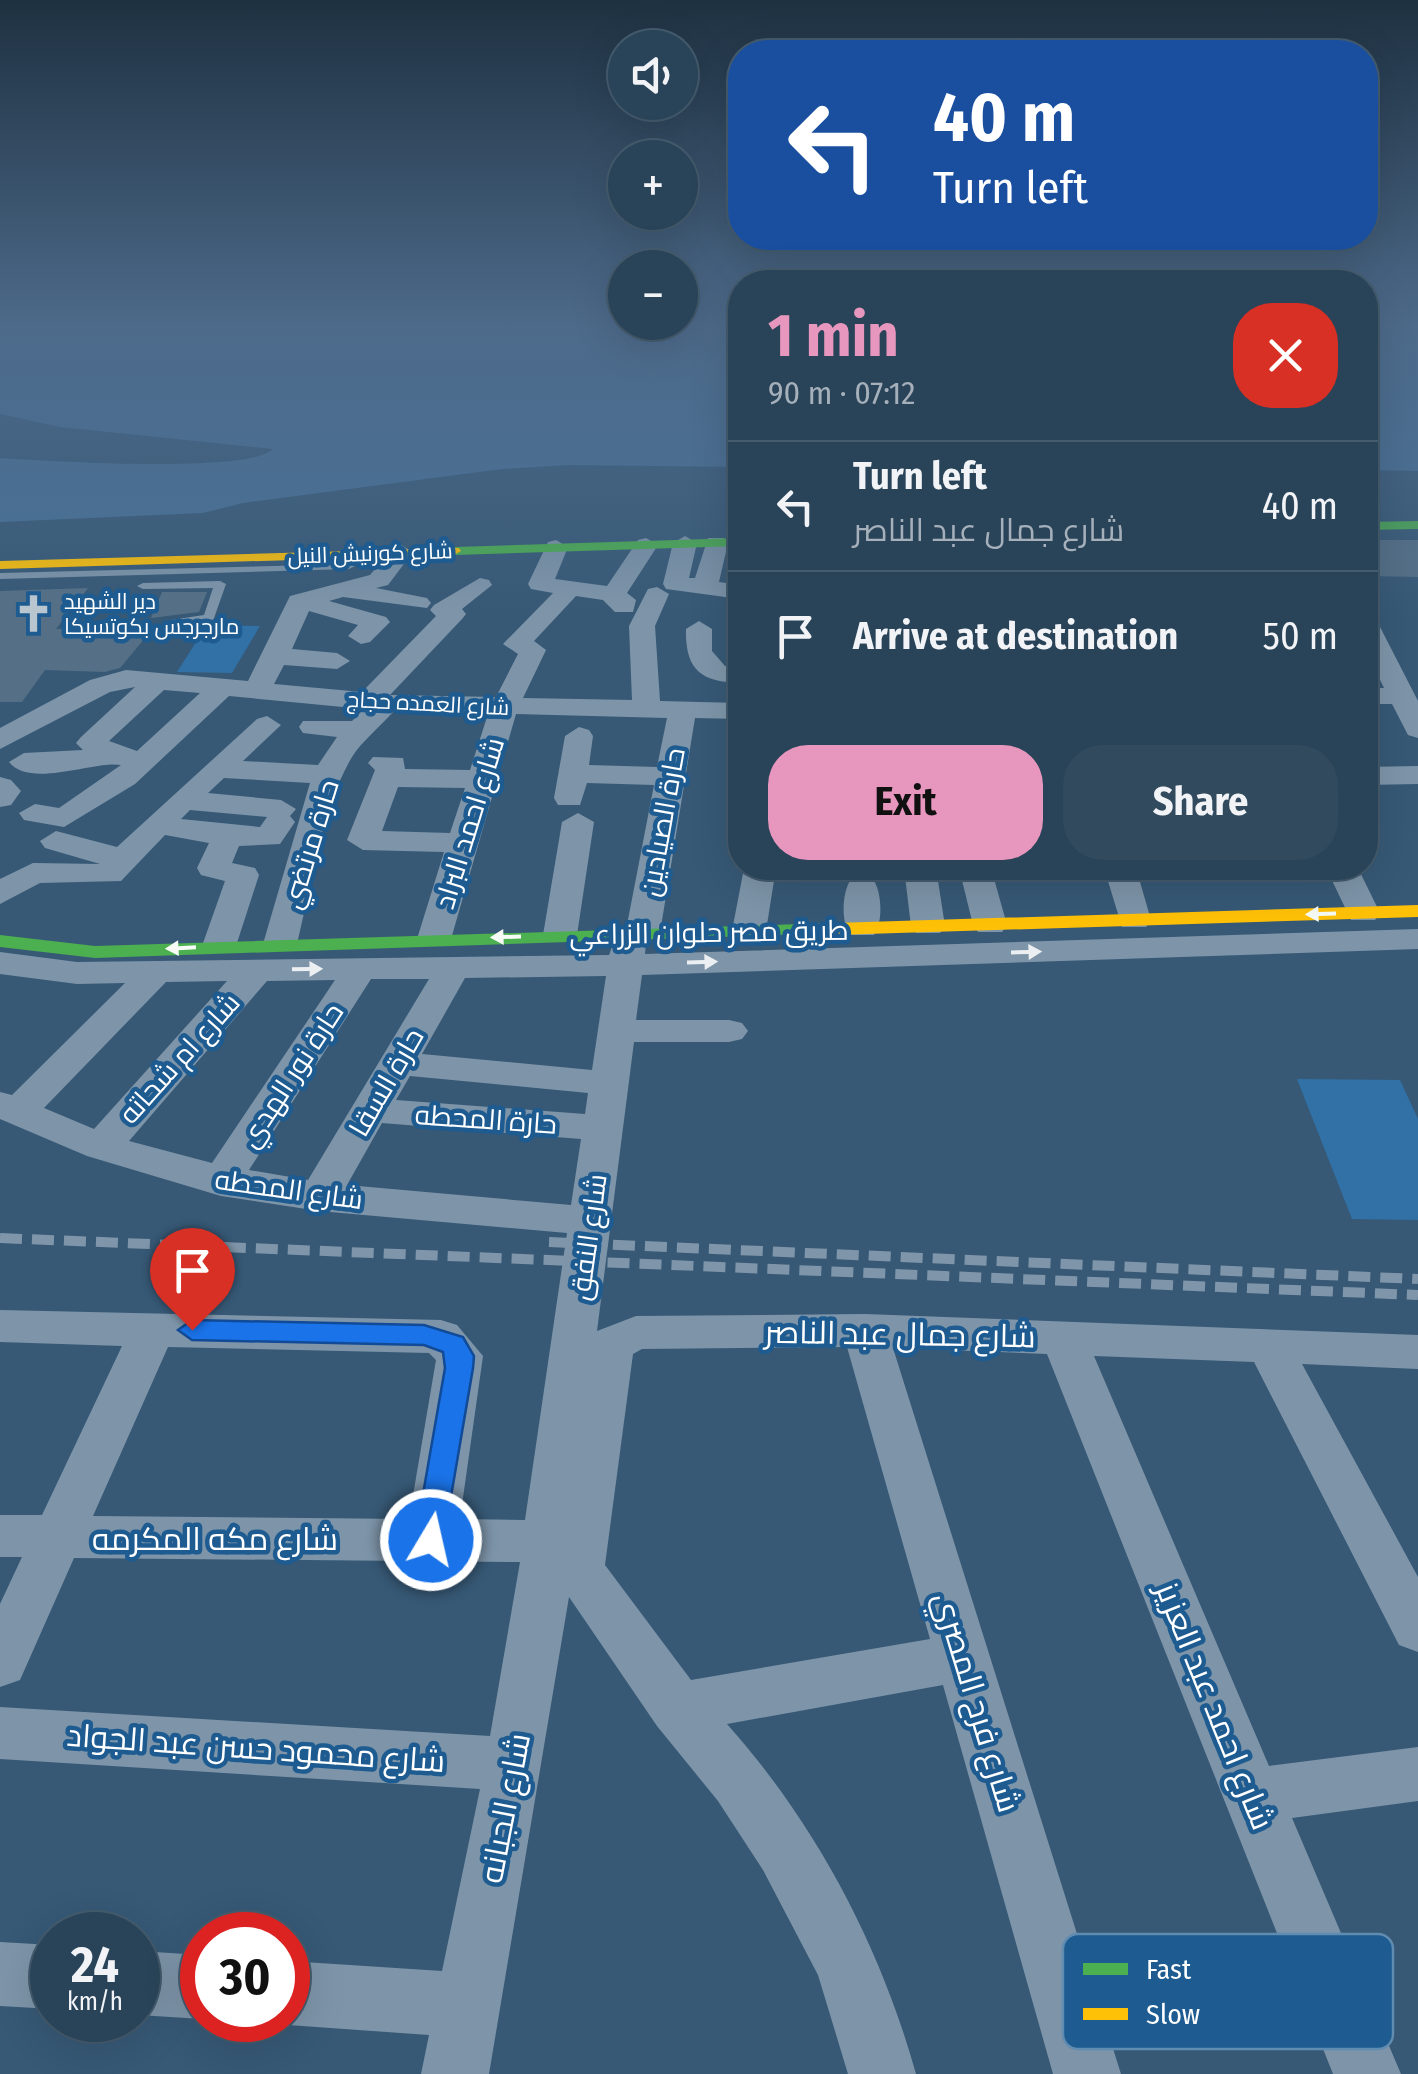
<!DOCTYPE html>
<meta charset="utf-8">
<style>
:root{--surface:#294358;--page:#314a5e;--text:#f1f3f6;--muted:#a5b0ba;--line:#455c6e;--accent:#e797bd}
body{margin:0;font-family:"Fira Sans Condensed",Cairo,sans-serif;background:var(--page);color:var(--text);height:100vh;display:flex;flex-direction:column;font-size:38px;white-space:nowrap}
*{box-sizing:border-box;margin:0}
p{font-size:32px;color:var(--muted)}
.icon{flex:none;width:55px;height:55px;fill:none;stroke:currentColor;stroke-width:2;stroke-linecap:round;stroke-linejoin:round}
.map{position:relative;flex:1;overflow:hidden}
.sheet{position:absolute;left:728px;top:270px;width:650px;height:610px;display:flex;flex-direction:column;background:var(--surface);border-radius:40px;box-shadow:0 10px 40px #0002,0 0 0 2px var(--line)}
.sheet>*{flex:none}
.banner{position:absolute;left:728px;top:40px;width:650px;height:210px;border-radius:40px;box-shadow:0 10px 40px #0002,0 0 0 2px var(--line);background:#1a4fa0;color:#fff;overflow:hidden}
.controls{position:absolute;left:608px;top:30px;display:grid;gap:20px}
.controls a{display:grid;place-items:center;width:90px;height:90px;border-radius:50%;background:var(--surface);box-shadow:0 10px 40px #0002,0 0 0 2px var(--line);font-size:50px}
.speed{position:absolute;left:30px;top:1912px;display:flex;gap:20px;font-size:50px;font-weight:700;text-align:center}
.speed>*{display:grid;place-content:center;width:130px;height:130px;border-radius:50%;background:var(--surface);box-shadow:0 10px 40px #0002,0 0 0 2px var(--line);line-height:1}
.speed small{font-size:25px;font-weight:400}
.speed .limit{border:15px solid #d22;background:#fff;color:#111}
.pin{position:absolute;display:grid;place-items:center;width:85px;height:85px;color:#fff;margin:-102px -42px;border-radius:50% 50% 50% 0;rotate:-45deg;box-shadow:0 0 10px #0007}
.pin .icon{rotate:45deg}
.me{position:absolute;width:110px;margin:-55px;rotate:9deg;stroke-linejoin:round;filter:drop-shadow(0 0 8px #0008)}
.turn{display:flex;align-items:center;gap:35px;height:210px;padding:0 40px;font-size:45px}
.turn .icon{width:130px;height:130px;stroke-width:2.5}
.turn b{display:block;font-size:70px;line-height:85px}
.round{display:grid;place-items:center;flex:none;width:105px;height:105px;border-radius:40px;background:var(--page)}
.summary{display:flex;align-items:center;justify-content:space-between;height:170px;padding:0 40px}
h1{font-size:60px;font-weight:700;line-height:75px;color:var(--accent)}
.cta{display:flex;gap:20px;margin-top:auto;padding:20px 40px}
.cta a{flex:1;height:115px;border-radius:40px;background:var(--accent);color:#111;font-size:40px;font-weight:700;line-height:115px;text-align:center}
.cta a+a{background:var(--page);color:var(--text)}
ul{padding:0;list-style:none}
li{display:flex;align-items:center;gap:30px;height:130px;padding:0 40px;border-top:2px solid var(--line)}
li div{flex:1}
li b{display:block;font-size:38px}
li em{font-style:normal}
.map>svg:first-child{display:block}
.green{fill:#3171a6}
.water{fill:#487298}
.building{fill:#557086}
.lines{fill:none;stroke-linecap:round;stroke-linejoin:round}
.lane{fill:#7e95a9;fill-rule:evenodd}
.street{fill:#7e95a9;fill-rule:evenodd}
.fast{fill:#4caf50;fill-rule:evenodd}
.slow{fill:#ffc107;fill-rule:evenodd}
.rail{stroke:#7f95a9;stroke-width:10;stroke-dasharray:22 10;stroke-linecap:butt}
.oneway{fill:#f6fbf6}
.oneway2{fill:#eceff2}
.route{fill:#1a73e8;stroke:#114b97;stroke-width:2.5}
.labels{text-anchor:middle;stroke-width:9;stroke-linejoin:round;paint-order:stroke}
.far-street-label{font-size:22px;fill:#fff;stroke:#1d5b90}
.far-poi-label{font-size:22px;fill:#fff;stroke:#1d5b90;text-anchor:start}
.street-label{font-size:28px;fill:#fff;stroke:#1d5b90}
.near-street-label{font-size:32px;fill:#fff;stroke:#1d5b90}
.key{fill:#1d5b90;stroke:#618cb1;stroke-width:2.5}
.key-label{font-size:28px;fill:#fff}
</style>
<div class="map">
<svg width="1418" height="2074" viewBox="0 0 1418 2074">
<rect width="100%" height="100%" fill="#375976"/>
<path class="green" d="M207,625L260,626L232,673L177,672Z
M1297,1079L1400,1080L1418,1119V1220L1352,1219Z"/>
<path class="water" d="M0,324H740V467L568,465L502,469L243,503L203,513L0,522V458C44,461 249,474 273,449L60,427L0,414Z
M1365,324H1418V471L1365,470Z"/>
<path class="building" d="M1365,540H1418V577L1370,576L1365,567Z
M88,588L56,629L155,626L120,668L105,672L45,670L22,702H0V591Z
M162,592H207L199,612L151,618Z"/>
<g class="lines">
<path class="lane" d="M353,564L355,566L349,569L0,579V573Z
M220,581L226,584L213,621L179,626L167,635L161,631L171,620L204,615L213,588L143,589L137,586L143,583Z"/>
<path class="street" d="M685,536L697,543L689,578H695L708,538H724L728,543L719,582L740,585V599L666,589L663,584L673,543Z
M646,538L658,545L627,593L636,600L633,612H615L603,600L576,596L534,641L546,650L523,698L632,700L629,626L648,589L657,587L669,594L655,626L660,701L740,703V719L695,718L660,933L646,943L645,954L1418,929V949L642,975L636,1020H729L742,1023L748,1031L742,1039L729,1042H634L597,1331L636,1316L865,1314L1418,1335V1369L1302,1364L1418,1577V1652L1399,1645L1254,1362L1094,1356L1269,1766L1418,1747V1801L1292,1818L1401,2074H1333L1047,1354L893,1348L1121,2074H1053L943,1685L727,1724C816,1824 880,1945 916,2074H848L818,1975L763,1870L718,1801L657,1726L569,1597L489,2074H421L429,2035L288,2025L275,2020H288V1961L442,1971L480,1789L0,1759V1707L490,1736L520,1562L74,1558L20,1680L0,1687V1604L22,1557H0V1515H42L122,1346L0,1342V1310L441,1320L457,1325L483,1356L460,1519L525,1520L567,1233L319,1211L221,1196L87,1156L0,1119V1092L12,1095L125,983L77,984L0,974V952L77,962L609,955L617,933L626,930L654,785L587,783L580,805H558L554,798L565,736L579,727L589,730L593,736L589,765L657,767L667,718L516,714L451,939L446,946H422L417,939L444,852L363,850L347,840L375,770L368,763L373,757L403,758L405,769L470,770L488,714L393,712C380,727 362,741 352,757C321,809 312,883 297,944L292,951H268L263,944L310,783L224,778L208,793L281,800L296,809L290,816L295,822L280,844L239,846L232,863L255,868L259,875L236,946L231,953H207L202,946L225,881L201,875L197,868L209,843L165,835L121,881L40,883L0,904V879L33,863L100,864L45,848L40,841L56,831L117,847L257,719L267,716L281,725L243,761L318,765L337,737L303,733L299,727L303,721H352L364,709L229,696L135,784L64,827L24,820L19,813L35,804L59,808L121,765C95,760 30,789 9,762L24,753L83,750L76,743L81,737L135,687L110,692L0,749V728L90,680L126,670L248,681L290,596L370,575L393,547L401,545L413,552L388,585L376,588L427,598L431,603L427,608L343,597L329,601L386,617L390,622L370,642L361,644L348,636L358,625L309,611L292,649L337,653L350,661L337,669L284,665L274,684L362,692L436,616L430,610L434,605L480,578L489,580L492,585L462,609L466,614L462,619L390,695L496,697L518,654L503,644L553,593L531,589L528,584L548,542L556,540L568,547L555,579L607,586L638,540ZM164,690L200,693L137,751L109,741ZM398,787L465,788L450,833L382,831ZM190,810L267,817L260,827L181,819ZM606,976L592,1070L422,1054L465,978ZM371,979H429L308,1180L249,1170ZM335,980L212,1163L129,1141L267,981ZM227,981L94,1129L44,1108L166,982ZM410,1076L588,1093L585,1114L396,1100ZM382,1123L581,1139L571,1205L347,1185ZM168,1347L429,1353L436,1360L409,1519L93,1516ZM847,1347L930,1639L691,1680L605,1565L633,1354L642,1349Z
M1365,615L1378,623L1418,701V738L1408,735L1392,704H1365V688H1384L1365,649Z
M699,621L712,629V651L725,666L740,667V683C701,682 685,670 686,629Z
M1418,766V784L1365,785V767Z
M0,777L11,780L21,791L11,805L0,807Z
M578,813L594,822L577,935L572,942H548L543,935L562,822Z
M744,868H776L766,931L761,938H737L732,931Z
M904,868H936L945,926L940,933H916L911,926Z
M959,868H991L1007,925L1002,932H978L973,925Z
M1104,868H1136L1151,920L1146,927H1122Z
M1326,868H1358L1380,913L1375,920H1351Z
M862,878L874,881C882,893 883,923 874,935H850C841,923 842,893 850,881Z
M0,1942L52,1945V2009L0,2006Z
M138,1951L202,1955V2019L138,2015Z"/>
<path class="fast" d="M1418,521V529L1365,530V522Z
M740,538V546L454,555L447,551L454,547Z
M802,924L809,926L812,930L809,934L95,958L0,947V935L95,946Z"/>
<path class="slow" d="M459,548L461,551L454,555L0,569V561Z
M1418,905V917L802,936L792,930L802,924Z"/>
<path class="rail" d="M0,1238L1418,1295
M549,1242L1418,1279"/>
</g>
<defs><path id="oneway-solid" d="M-6-.8H1V-3.2L6.5 0L1 3.2V.8H-6Z" transform="scale(2.5)"/></defs>
<g class="oneway">
<use href="#oneway-solid" transform="translate(1321 914) rotate(178)"/>
<use href="#oneway-solid" transform="translate(506 937) rotate(178)"/>
<use href="#oneway-solid" transform="translate(181 948) rotate(177)"/>
</g>
<g class="oneway2">
<use href="#oneway-solid" transform="translate(1026 952) rotate(-2)"/>
<use href="#oneway-solid" transform="translate(702 962) rotate(-2)"/>
<use href="#oneway-solid" transform="translate(307 969) rotate(-1)"/>
</g>
<linearGradient id="sky" x2="0" y2="1"><stop stop-color="#1e3141"/><stop offset="0.53" stop-color="#4d6a8a"/><stop offset="1" stop-color="#4d6a8a" stop-opacity="0"/></linearGradient>
<rect width="1418" height="614" fill="url(#sky)"/>
<path class="route" d="M192,1320L424,1325L463,1337L474,1356L473,1368L442,1549L431,1553L420,1549L415,1540L445,1368L443,1352L424,1345L192,1340L178,1330Z"/>
<defs>
<symbol id="church-bare" viewBox="-9 -9 18 18"><path d="M-1.2-6h2.4v3.5h3.3v2.4h-3.3V6h-2.4V-.1h-3.3v-2.4h3.3Z" fill="#b9c5cf" stroke="#1d5b90" stroke-width="2.5" paint-order="stroke"/></symbol>
</defs>
<g fill-rule="evenodd">
<use href="#church-bare" x="6" y="586" width="55" height="55"/>
</g>
<g class="labels">
<g class="far-street-label">
<text transform="translate(370 553) rotate(-2)" y="8">شارع كورنيش النيل</text>
<text transform="translate(428 703) rotate(3)" y="8">شارع العمده حجاج</text>
</g>
<g class="far-poi-label">
<text x="64" y="609">دير الشهيد<tspan x="64" dy="25">مارجرجس بكوتسيكا</tspan></text>
</g>
<g class="street-label">
<text transform="translate(662 822) rotate(-80)" y="10">حارة الصيادين</text>
<text transform="translate(469 823) rotate(-73)" y="10">شارع احمد البراد</text>
<text transform="translate(310 844) rotate(-73)" y="10">حارة مرتضي</text>
<text transform="translate(709 932) rotate(-1)" y="10">طريق مصر حلوان الزراعي</text>
<text transform="translate(179 1058) rotate(-48)" y="10">شارع ام شحاته</text>
<text transform="translate(291 1075) rotate(-57)" y="10">حارة نور الهدي</text>
<text transform="translate(386 1082) rotate(-60)" y="10">حارة السقا</text>
<text transform="translate(486 1119) rotate(4)" y="10">حارة المحطه</text>
<text transform="translate(289 1189) rotate(8)" y="10">شارع المحطه</text>
<text transform="translate(588 1237) rotate(-82)" y="10">شارع النفق</text>
</g>
<g class="near-street-label">
<text transform="translate(900 1334) rotate(1)" y="11">شارع جمال عبد الناصر</text>
<text x="215" y="1550">شارع مكه المكرمه</text>
<text transform="translate(977 1702) rotate(73)" y="11">شارع فرح المصري</text>
<text transform="translate(1215 1706) rotate(68)" y="11">شارع احمد عبد العزيز</text>
<text transform="translate(256 1748) rotate(4)" y="11">شارع محمود حسن عبد الجواد</text>
<text transform="translate(505 1808) rotate(-79)" y="11">شارع الجبانه</text>
</g>
</g>
<rect x="1063" y="1934" width="330" height="115" rx="15" class="key"/>
<rect x="1083" y="1963" width="45" height="12" fill="#4caf50"/>
<rect x="1083" y="2008" width="45" height="12" fill="#ffc107"/>
<g class="key-label">
<text x="1146" y="1979">Fast</text>
<text x="1146" y="2024">Slow</text>
</g>
</svg>
<div class="controls">
<a><svg class="icon" aria-label="sound" viewBox="0 0 24 24"><path d="M4 9h4l5-4v14l-5-4H4zM17 9q2 3 0 6"/></svg></a>
<a>+</a>
<a>−</a>
</div>
<div class="speed"><div>24<small>km/h</small></div><div class="limit">30</div></div>
<div class="pin" style="left:192px;top:1330px;background:#d93025"><svg class="icon" aria-label="arrive" viewBox="0 0 24 24"><path d="M6 21V4h12l-3 4 3 4H6"/></svg></div>
<svg class="me" style="left:431px;top:1540px" viewBox="-20 -20 40 40"><circle r="17" fill="#1a73e8" stroke="#fff" stroke-width="3"/><path d="M0-11L8 9 0 5-8 9z" fill="#fff"/></svg>
<div class="banner">
<div class="turn"><svg class="icon" aria-label="left" viewBox="0 0 24 24"><path d="M17 20v-9H6M10 6l-5 5 5 5"/></svg><div><b>40 m</b>Turn left</div></div>
</div>
<section class="sheet">
<div class="summary"><div><h1>1 min</h1><p>90 m · 07:12</p></div><a class="round" style="background:#d93025;color:#fff"><svg class="icon" aria-label="close" viewBox="0 0 24 24"><path d="M6 6l12 12M18 6L6 18"/></svg></a></div>
<ul>
<li><svg class="icon" aria-label="left" viewBox="0 0 24 24"><path d="M17 20v-9H6M10 6l-5 5 5 5"/></svg><div><b>Turn left</b><p>شارع جمال عبد الناصر</p></div><em>40 m</em></li>
<li><svg class="icon" aria-label="arrive" viewBox="0 0 24 24"><path d="M6 21V4h12l-3 4 3 4H6"/></svg><div><b>Arrive at destination</b></div><em>50 m</em></li>
</ul>
<div class="cta"><a>Exit</a><a>Share</a></div>
</section>
</div>
